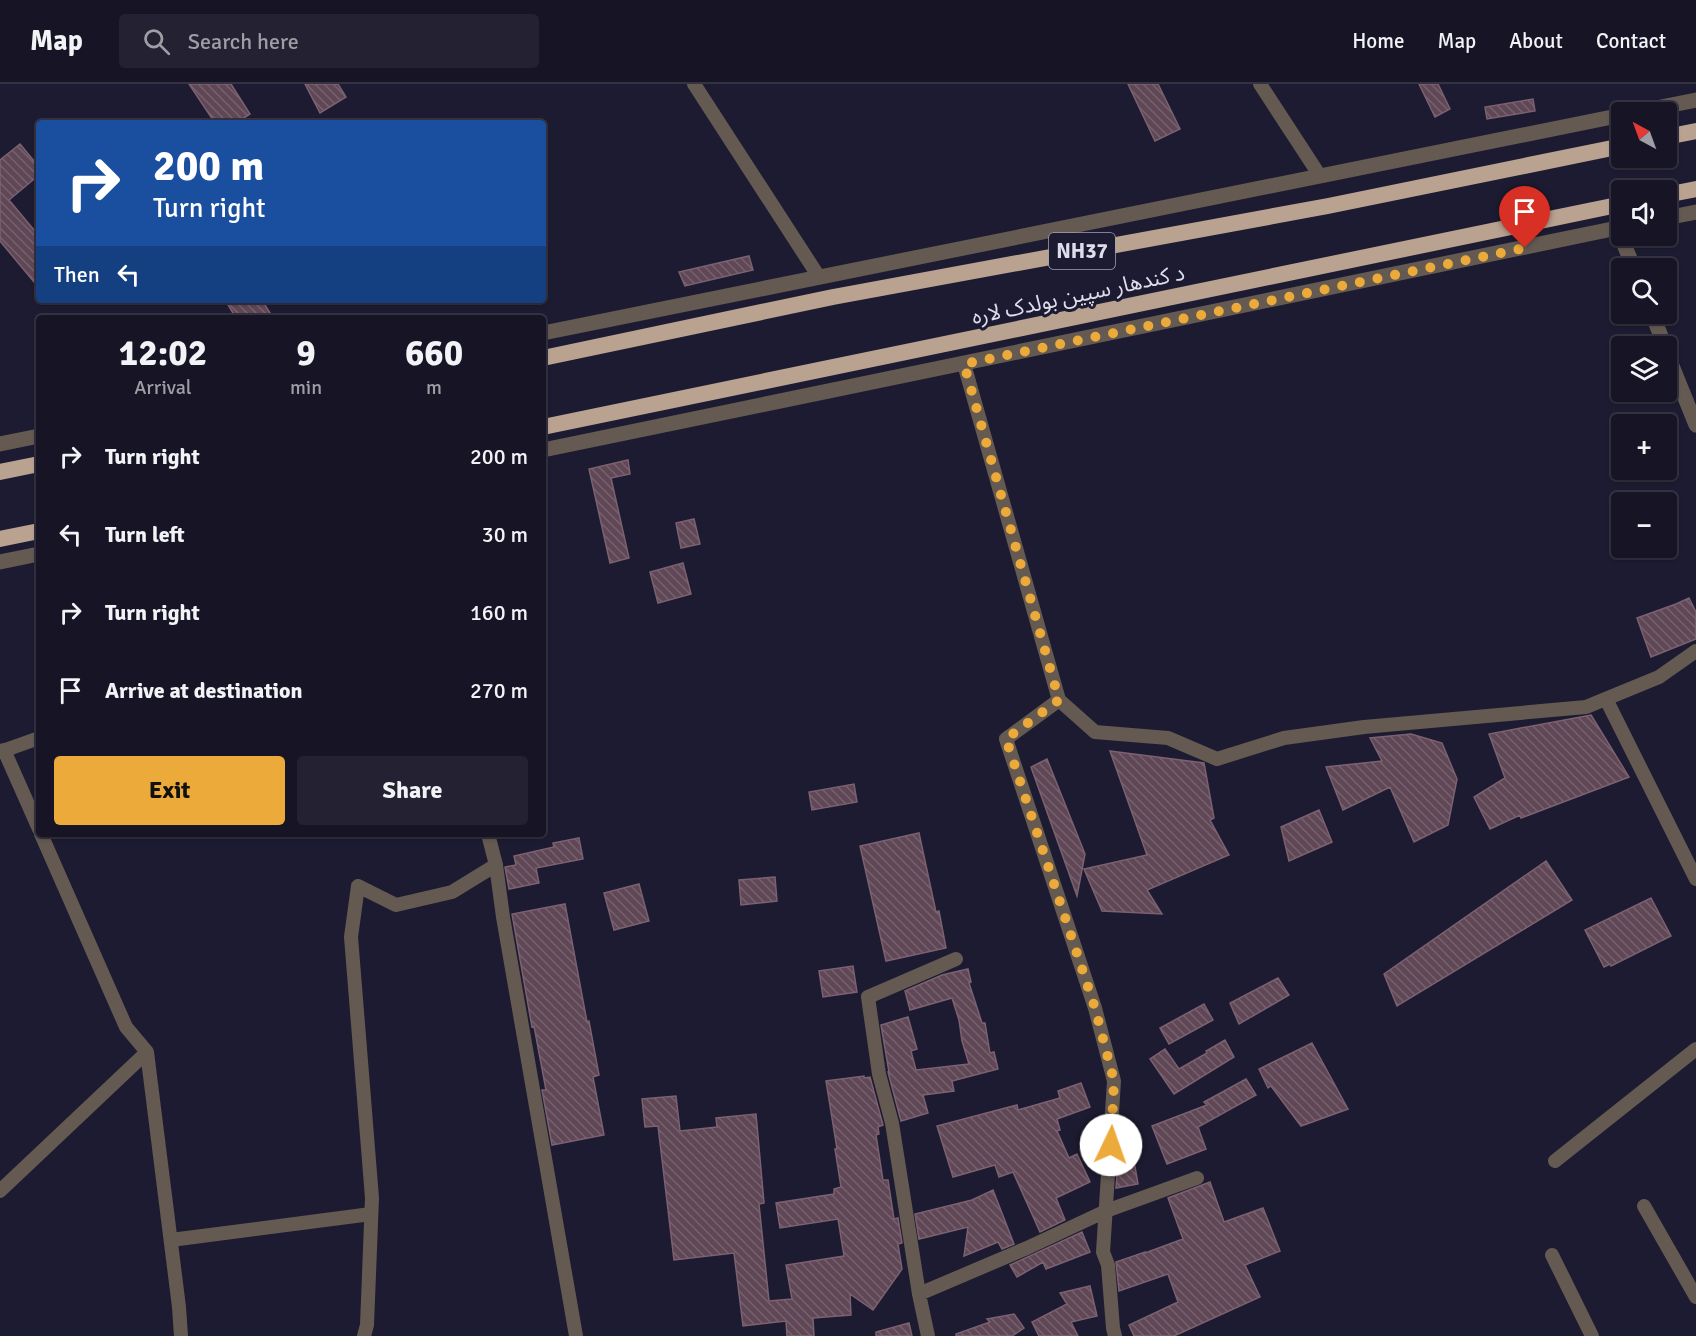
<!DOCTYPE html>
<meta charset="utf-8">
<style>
:root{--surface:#161425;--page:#232132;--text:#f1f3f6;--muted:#9e9ea7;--line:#353342;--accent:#ebaa39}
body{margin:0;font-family:Signika,"Noto Sans Arabic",sans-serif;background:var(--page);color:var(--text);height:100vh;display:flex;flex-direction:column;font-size:22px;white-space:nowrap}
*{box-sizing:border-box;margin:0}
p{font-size:20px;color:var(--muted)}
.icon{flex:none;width:33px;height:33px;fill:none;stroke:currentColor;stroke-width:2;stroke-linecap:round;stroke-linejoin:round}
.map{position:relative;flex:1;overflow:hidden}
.side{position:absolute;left:36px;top:231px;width:510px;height:522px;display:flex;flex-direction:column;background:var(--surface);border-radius:6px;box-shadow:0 2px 4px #0004,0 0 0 2px var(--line)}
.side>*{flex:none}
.hud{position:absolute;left:36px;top:36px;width:510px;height:183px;border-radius:6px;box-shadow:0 2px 4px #0004,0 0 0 2px var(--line);background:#1a4fa0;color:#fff;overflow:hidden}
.needle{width:39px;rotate:319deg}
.tools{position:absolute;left:1611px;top:18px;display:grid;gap:12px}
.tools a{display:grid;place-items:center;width:66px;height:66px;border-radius:6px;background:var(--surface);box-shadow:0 2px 4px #0004,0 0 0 2px var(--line);font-size:30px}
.pin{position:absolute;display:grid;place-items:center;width:51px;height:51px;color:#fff;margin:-62px -26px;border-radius:50% 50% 50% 0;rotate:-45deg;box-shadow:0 0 6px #0007}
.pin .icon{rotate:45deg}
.me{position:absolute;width:66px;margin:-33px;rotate:3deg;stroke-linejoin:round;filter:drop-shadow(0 0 4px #0008)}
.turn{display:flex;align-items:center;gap:21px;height:126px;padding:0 18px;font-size:27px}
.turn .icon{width:78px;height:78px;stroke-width:2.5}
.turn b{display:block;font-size:42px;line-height:51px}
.then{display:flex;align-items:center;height:57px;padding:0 18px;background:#0003;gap:12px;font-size:22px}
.eta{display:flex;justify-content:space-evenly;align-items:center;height:102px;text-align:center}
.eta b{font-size:36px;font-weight:800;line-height:42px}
.primary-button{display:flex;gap:12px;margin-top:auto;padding:12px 18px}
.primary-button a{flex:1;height:69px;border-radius:6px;background:var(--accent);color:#111;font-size:24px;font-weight:800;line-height:69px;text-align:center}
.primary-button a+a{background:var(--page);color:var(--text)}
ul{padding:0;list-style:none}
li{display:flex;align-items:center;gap:18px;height:78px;padding:0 18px}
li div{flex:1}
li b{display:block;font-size:22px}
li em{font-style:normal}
header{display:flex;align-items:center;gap:36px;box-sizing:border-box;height:84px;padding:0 30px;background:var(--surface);border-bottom:2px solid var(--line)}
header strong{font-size:28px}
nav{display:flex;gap:33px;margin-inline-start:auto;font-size:21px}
.search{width:420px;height:54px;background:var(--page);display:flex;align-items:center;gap:15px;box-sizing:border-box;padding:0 21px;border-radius:6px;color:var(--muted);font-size:22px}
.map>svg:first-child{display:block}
.building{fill:url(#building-back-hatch);stroke:#7c6171;stroke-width:1.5}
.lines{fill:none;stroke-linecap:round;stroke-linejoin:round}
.minor{stroke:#645a52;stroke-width:14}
.tertiary{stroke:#645a52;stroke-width:15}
.trunk{stroke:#baa290;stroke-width:16}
.route{stroke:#ebaa39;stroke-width:10;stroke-dasharray:0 18}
.labels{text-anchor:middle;stroke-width:6;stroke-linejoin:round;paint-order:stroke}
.shield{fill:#1d1b31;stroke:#a3a3b4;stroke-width:1.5}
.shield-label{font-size:21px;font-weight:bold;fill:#ddddec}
.street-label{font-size:22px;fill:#ddddec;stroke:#1d1b31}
</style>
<header>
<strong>Map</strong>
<div class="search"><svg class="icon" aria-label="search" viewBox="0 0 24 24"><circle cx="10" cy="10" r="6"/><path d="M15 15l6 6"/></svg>Search here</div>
<nav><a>Home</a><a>Map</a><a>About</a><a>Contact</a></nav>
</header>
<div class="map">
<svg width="1696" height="1252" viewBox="0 0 1696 1252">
<defs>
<pattern id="building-back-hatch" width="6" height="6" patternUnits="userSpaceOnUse" patternTransform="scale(1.5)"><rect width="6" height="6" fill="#604755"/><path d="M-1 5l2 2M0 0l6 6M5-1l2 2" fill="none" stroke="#76616e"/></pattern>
</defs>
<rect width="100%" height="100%" fill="#1d1b31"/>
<path class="building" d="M189,0H231L250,30L236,39H215Z
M305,0H338L346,13L320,29Z
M1128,0H1158L1180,45L1155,57Z
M1419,0H1438L1450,25L1435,33Z
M1533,15L1535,27L1487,35L1485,23Z
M20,60L39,83V91L9,116L39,152V204L0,157V76Z
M749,172L753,186L685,202L679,188Z
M225,216H262L270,229L261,234H236Z
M628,376L630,390L611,394L629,474L610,479L589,385Z
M694,435L700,460L681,464L676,439Z
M683,479L691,510L658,519L650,488Z
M1689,514L1696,528V555L1651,573L1637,534L1676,520Z
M1591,631L1629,693L1521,734L1520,731L1490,745L1474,713L1505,694L1489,650Z
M1411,650L1442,659L1457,695L1448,741L1414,758L1390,703L1343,726L1326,683L1382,677L1370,654Z
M1110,667L1204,679L1214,734L1210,736L1229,771L1147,806L1162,830L1102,827L1084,785L1147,771Z
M1047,675L1085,770L1077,812L1031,683Z
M854,700L857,718L812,726L809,708Z
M1319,726L1332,758L1289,777L1281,743Z
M919,749L936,828L939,827L946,864L886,877L860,762Z
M579,754L583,775L536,784L539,799L509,805L505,783L516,781L514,772L554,763L553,759Z
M1546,777L1572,816L1397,922L1384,890Z
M775,793L777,817L741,821L739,796Z
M639,800L649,837L614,846L604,809Z
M1651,814L1671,852L1611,882L1610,880L1604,883L1585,846Z
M565,820L587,938L589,937L599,991L593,993L604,1051L552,1061L542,1006H546L534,942L532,943L512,830Z
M853,882L857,908L823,913L819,887Z
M968,885L971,898L969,899L982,939H985L990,969L994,968L998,985L952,997L954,1007L923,1011L928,1029L901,1037L888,988H889L881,941L908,933L917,965L911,967L916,986L969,980L962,957L959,936L952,914L910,926L905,907L942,891Z
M1278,894L1289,911L1239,940L1230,919Z
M1204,920L1213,936L1169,960L1160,944Z
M1225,956L1234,973L1174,1010L1150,975L1165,965L1179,985L1207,969L1206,967Z
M1312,959L1348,1025L1301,1042L1271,1002L1268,1004L1259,985Z
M864,992V994L870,993L883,1041L878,1043L879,1050L876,1051L883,1096H888L894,1135L898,1134L902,1159L898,1160L902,1185L873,1226L850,1210L851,1231L813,1234L814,1252H787L786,1237L743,1242L734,1169L674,1176L658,1042L645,1043L642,1015L676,1012L680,1047L717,1043L716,1034L756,1030L764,1119L759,1120L769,1217L792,1215L786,1181L844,1172L838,1135L780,1144L776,1119L834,1110V1105L841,1103L835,1065H837L826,997Z
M1246,995L1256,1011L1198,1043L1206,1065L1167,1080L1152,1042L1207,1021L1204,1018Z
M1081,999L1090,1023L1057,1035L1060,1046L1057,1047L1069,1074L1077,1070L1090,1098L1056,1114L1065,1136L1040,1148L1013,1088L999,1093L995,1081L953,1093L937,1042L1017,1021L1018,1026L1060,1014L1058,1007Z
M1134,1077L1138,1100L1116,1104L1118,1080Z
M1210,1098L1224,1138L1263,1124L1280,1167L1245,1181L1260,1213L1174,1252H1134L1129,1241L1178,1218L1168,1190L1119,1207L1116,1178L1145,1168V1169L1183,1155L1168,1114Z
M993,1106L1014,1160L1002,1165L998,1158L964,1172L968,1143L919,1155L915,1130L972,1116Z
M1082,1148L1090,1168L1046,1185L1043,1178L1017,1193L1010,1181Z
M1090,1202L1097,1232L1071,1238L1078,1252H1039L1032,1238L1067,1220L1060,1209Z
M1014,1230L1024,1244L1012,1252H956V1250L990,1238L987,1235Z
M909,1239L912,1252H876V1248Z"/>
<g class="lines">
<path class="minor" d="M694,0L819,193
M1260,0L1320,92
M964,280L1059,616L1006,655L1095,924L1114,997L1103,1168L1108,1181L1113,1244L1115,1252
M1606,615L1696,795
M1059,616L1095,648L1168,654L1217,675L1284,654L1364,643L1586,623L1659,593L1696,567
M4,666L39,745
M0,668L39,654
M41,750L126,943L147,968L179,1223L181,1252
M488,750L496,781L503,833L576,1252
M956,875L868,913L879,990L892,1039L919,1210L1027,1164L1106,1127L1197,1094
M1555,1077L1696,965
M0,1107L147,968
M1644,1122L1696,1213
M171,1156L371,1130
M1552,1171L1592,1252
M919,1210L928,1252
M364,1252L367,1241L372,1114L351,853L358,802L396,821L452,808L496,781"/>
<path class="tertiary" d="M1636,28L1696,16
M1666,134L1696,128
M1617,144L1634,184
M1652,230L1665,262
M543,249L1622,31
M1666,267L1696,341
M0,360L39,352
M543,366L1622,143
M0,478L39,470"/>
<path class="trunk" d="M1666,53L1696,47
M1666,111L1696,105
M543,274L833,213L1328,122L1622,62
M543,343L1622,120
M0,388L39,380
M0,455L39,447"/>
</g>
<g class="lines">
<path class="route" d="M1111,1061L1114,997L1095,924L1006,655L1059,616L964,280L1525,164"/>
</g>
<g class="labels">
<rect class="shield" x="1049" y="149" width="66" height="36" rx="4.5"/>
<g class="shield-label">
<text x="1082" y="174">NH37</text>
</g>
<g class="street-label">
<text transform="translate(1078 210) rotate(-12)" y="8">د کندهار سپین بولدک لاره</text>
</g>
</g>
</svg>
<div class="tools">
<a><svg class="needle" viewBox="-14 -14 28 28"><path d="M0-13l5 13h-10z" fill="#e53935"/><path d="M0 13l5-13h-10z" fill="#9e9ea7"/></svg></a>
<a><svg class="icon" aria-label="sound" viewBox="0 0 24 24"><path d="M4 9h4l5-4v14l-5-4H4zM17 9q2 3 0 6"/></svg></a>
<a><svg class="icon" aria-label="search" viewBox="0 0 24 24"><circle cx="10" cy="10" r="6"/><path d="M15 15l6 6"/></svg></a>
<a><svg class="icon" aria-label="layers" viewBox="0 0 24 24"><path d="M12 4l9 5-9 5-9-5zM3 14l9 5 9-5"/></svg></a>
<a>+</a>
<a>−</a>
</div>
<div class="pin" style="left:1525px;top:164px;background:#d93025"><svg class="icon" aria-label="arrive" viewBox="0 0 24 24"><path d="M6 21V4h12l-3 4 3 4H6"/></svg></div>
<svg class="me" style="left:1111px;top:1061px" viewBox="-20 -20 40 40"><circle r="19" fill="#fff"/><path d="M0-13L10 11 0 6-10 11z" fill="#ebaa39"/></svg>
<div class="hud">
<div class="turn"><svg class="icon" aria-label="right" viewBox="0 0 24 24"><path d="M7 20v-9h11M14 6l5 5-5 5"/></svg><div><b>200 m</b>Turn right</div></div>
<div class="then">Then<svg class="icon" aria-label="left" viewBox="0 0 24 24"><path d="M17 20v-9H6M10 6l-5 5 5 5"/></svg></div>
</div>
<section class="side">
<div class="eta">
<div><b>12:02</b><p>Arrival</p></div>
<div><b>9</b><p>min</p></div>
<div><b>660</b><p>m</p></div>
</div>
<ul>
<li><svg class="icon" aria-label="right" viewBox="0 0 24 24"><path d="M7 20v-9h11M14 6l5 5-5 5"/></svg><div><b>Turn right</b></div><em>200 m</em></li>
<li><svg class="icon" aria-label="left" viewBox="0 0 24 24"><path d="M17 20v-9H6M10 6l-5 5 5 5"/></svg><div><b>Turn left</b></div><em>30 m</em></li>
<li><svg class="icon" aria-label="right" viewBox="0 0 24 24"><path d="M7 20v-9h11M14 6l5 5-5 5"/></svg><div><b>Turn right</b></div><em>160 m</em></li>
<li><svg class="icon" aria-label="arrive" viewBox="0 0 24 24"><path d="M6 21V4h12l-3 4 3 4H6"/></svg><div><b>Arrive at destination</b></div><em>270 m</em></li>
</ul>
<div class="primary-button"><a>Exit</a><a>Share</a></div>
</section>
</div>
